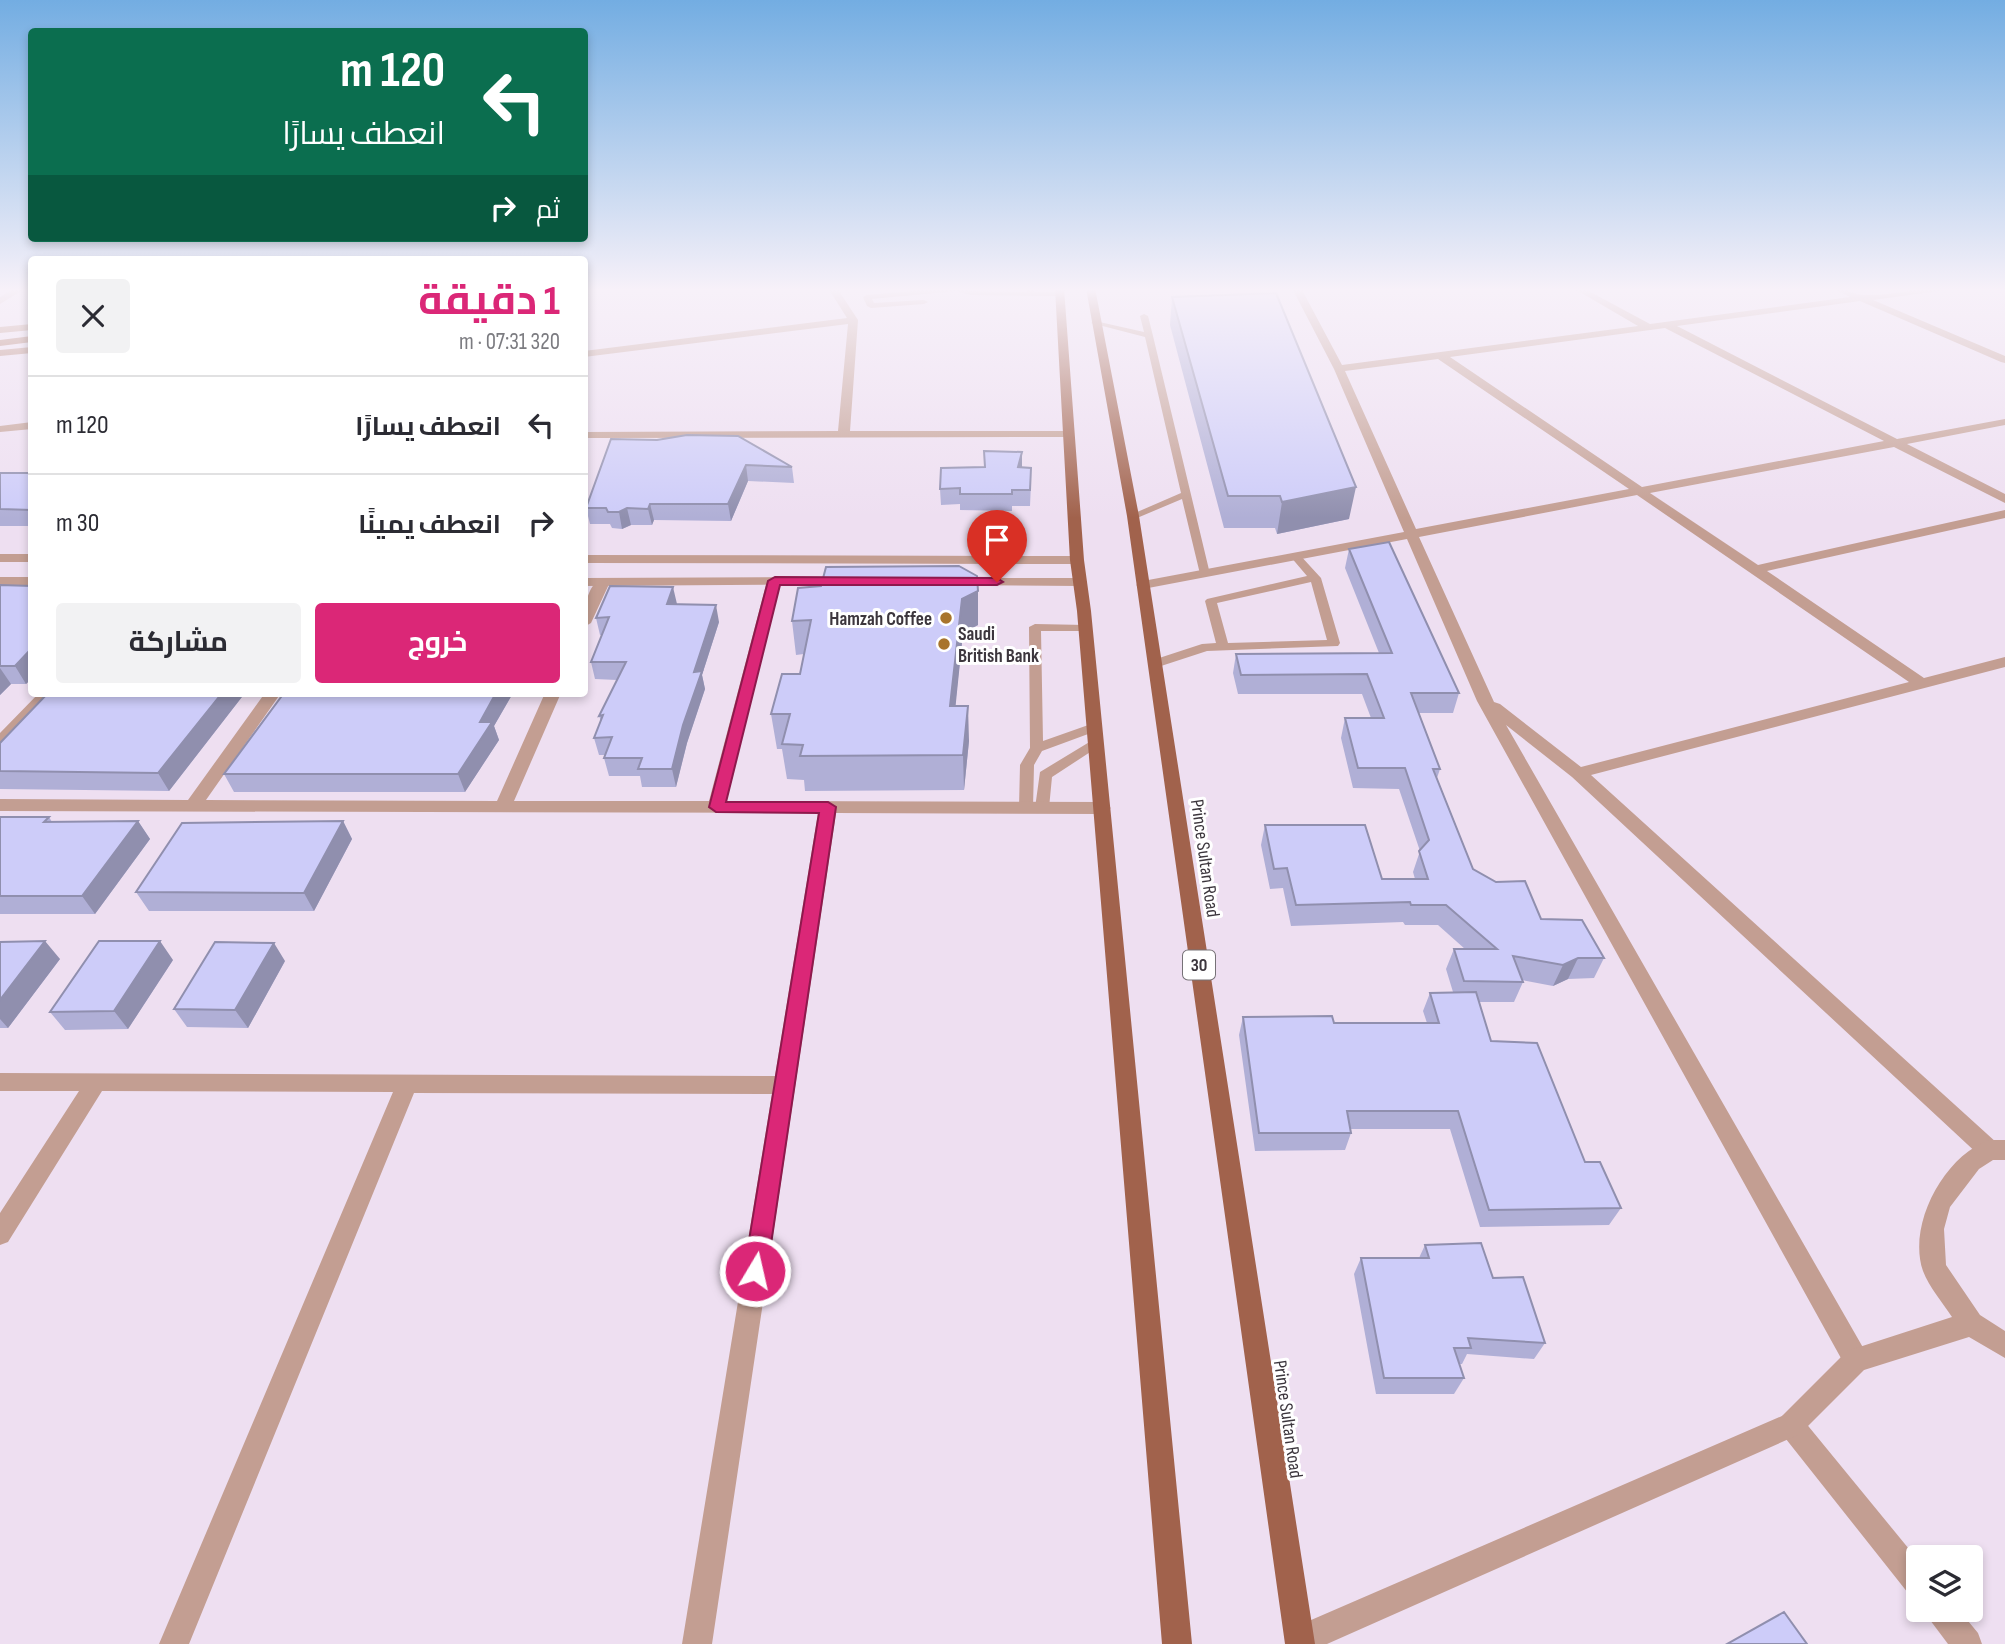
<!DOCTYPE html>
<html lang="ar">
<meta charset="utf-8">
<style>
:root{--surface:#fff;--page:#f2f2f3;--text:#2b2b33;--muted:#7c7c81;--line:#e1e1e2;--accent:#db2777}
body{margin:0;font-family:"Sofia Sans Condensed",Cairo,sans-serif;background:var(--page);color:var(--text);direction:rtl;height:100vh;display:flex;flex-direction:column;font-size:26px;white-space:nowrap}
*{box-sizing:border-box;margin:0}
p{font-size:23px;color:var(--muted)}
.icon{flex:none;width:38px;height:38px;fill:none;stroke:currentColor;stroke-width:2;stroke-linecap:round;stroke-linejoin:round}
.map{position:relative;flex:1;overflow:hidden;direction:ltr}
.drawer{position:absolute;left:28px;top:256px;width:560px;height:441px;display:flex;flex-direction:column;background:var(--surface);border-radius:7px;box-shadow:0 4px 10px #0003;direction:rtl}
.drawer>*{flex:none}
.top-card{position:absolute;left:28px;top:28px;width:560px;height:214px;border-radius:7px;box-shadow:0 4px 10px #0003;direction:rtl;background:#0b6e4f;color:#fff;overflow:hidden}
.controls{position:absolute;left:1906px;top:1545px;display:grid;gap:14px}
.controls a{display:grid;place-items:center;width:77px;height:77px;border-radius:7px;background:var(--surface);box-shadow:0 4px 10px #0003;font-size:35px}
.pin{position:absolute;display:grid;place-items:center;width:60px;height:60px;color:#fff;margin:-72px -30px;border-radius:50% 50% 50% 0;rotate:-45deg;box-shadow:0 0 7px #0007}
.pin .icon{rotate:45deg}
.me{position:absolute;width:77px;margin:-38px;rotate:9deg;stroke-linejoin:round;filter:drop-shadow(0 0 5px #0008)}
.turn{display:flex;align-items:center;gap:24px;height:147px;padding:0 28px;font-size:32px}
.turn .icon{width:91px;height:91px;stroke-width:2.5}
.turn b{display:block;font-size:49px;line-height:60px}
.then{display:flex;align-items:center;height:66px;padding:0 28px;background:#0003;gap:14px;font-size:26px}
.round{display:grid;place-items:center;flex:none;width:74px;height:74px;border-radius:7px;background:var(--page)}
.overview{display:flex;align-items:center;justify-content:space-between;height:119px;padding:0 28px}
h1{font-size:42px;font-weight:700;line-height:52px;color:var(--accent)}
.button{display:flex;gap:14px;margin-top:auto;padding:14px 28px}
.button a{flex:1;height:80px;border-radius:7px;background:var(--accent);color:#fff;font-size:28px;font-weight:700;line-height:80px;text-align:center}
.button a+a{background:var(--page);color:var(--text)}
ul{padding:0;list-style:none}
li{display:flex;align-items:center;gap:21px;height:98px;padding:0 28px;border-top:2px solid var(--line)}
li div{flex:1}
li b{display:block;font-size:26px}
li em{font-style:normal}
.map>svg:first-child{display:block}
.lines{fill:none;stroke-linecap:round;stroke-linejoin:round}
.service{fill:#c39e92;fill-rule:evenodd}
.minor{fill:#c39e92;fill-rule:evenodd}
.tertiary{fill:#c39e92;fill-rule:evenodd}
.secondary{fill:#b07b69;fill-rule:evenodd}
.primary{fill:#a1624c;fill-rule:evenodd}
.wall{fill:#b0afd6}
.shaded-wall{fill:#908fae}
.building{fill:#cdccf9;stroke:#908fae;stroke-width:2}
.route{fill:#db2777;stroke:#8e194d;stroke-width:2}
.poi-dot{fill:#a8742c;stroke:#fff;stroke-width:2.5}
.labels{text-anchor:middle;stroke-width:6;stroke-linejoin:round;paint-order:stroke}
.shield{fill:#fff;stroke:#767277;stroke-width:2}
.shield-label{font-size:18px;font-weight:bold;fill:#3c363d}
.poi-label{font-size:19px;font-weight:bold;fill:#3c363d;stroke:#fff;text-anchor:end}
.street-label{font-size:19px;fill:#3c363d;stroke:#fff}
</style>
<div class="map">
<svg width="2005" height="1644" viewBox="0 0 2005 1644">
<rect width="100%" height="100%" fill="#eedff1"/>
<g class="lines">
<path class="service" d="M946,288L970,291L1027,292V288H1035V292H1059L1063,294L1059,296L970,295L956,291L872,299L874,303L924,300L928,302L924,304L871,308L867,306L863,297L867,295Z
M1144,314L1148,316L1153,336L1210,574L1205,577L1200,574L1182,499L1137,518H1129L1128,516L1181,493L1145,337L1091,323L1095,321L1144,332L1140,316Z
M1295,553L1299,554L1321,578L1340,643L1338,646L1207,651L1158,667H1150L1148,664L1150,661L1202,644L1216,643L1205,601L1207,599L1307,576L1290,556ZM1311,582L1327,640L1228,643L1217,603Z
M1035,624L1086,625L1092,628L1086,631H1041L1043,741L1094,723L1100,727L1099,730L1042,751L1034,765L1033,808L1026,813L1019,808L1020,765L1030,748L1029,627Z
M1096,738L1103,742L1101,745L1052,777L1049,808L1047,811H1037L1035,808L1040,772Z"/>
<path class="minor" d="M15,288H26L0,304V297Z
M828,288H837L858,320L850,431H1068L1074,434L1068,437L584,438V432L838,431L848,324L584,357V351L847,318Z
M1292,288H1301L1342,365L1638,326L1573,288H1583L1650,324L1850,297L1833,288C1844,288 1854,295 1865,295C1891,296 1917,288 1943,288L1939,291L1873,300L2005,356V363L2001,362L1860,301L1677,326L1897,439L2005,419V425L1907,444L2005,494V503L1894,447L1650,493L1758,565L2005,510V518L1767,571L1924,678L2005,657V667L1591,775L1997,1143L2000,1150L1997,1157L1989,1160L1981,1157L1572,777L1506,725L1865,1351L1869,1360L1865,1369L1856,1373L1847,1369L1477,701L1407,539L1143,589L1136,585L1143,581L1404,532L1334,369ZM1665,328L1884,441L1642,487L1450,357ZM1438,359L1629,489L1416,529L1345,371ZM1637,495L1909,682L1581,767L1500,704L1494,702L1419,537Z
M32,422V429L0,432V426Z
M774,577L781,581L726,801L1102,802L1111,808L1102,814L836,813L712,1644H682L772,1094L414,1093L189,1644H159L393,1092L102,1091L8,1242L0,1245V1213L79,1091H0V1073L775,1076L818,813L0,811V799L188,800L265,693H281L206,800L497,801L545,693H561L514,801H709L767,581Z
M603,578L610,582L591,623L584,627C584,611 586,584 603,578Z
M39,693H56L6,747L0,748V733Z
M1791,1412L1800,1416L1918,1560V1598L1908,1593L1782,1434L1778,1425L1782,1416Z
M1925,1610H1959L1978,1633L1982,1644H1948L1930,1620Z"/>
<path class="tertiary" d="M0,554H32V562H0Z
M584,555L1077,556L1084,560L1077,564L584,563Z
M0,577H32V585H0Z
M847,577L852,578V584L584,586V578Z
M955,578H1080L1087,582L1080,586L950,585V579Z
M1989,1140H2005V1160H1993L1979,1169L1950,1207L1944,1229L1946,1265L1980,1315L2005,1331V1358L1969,1337L1864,1370L1800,1434L1327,1644H1285L1288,1630L1782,1416L1847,1351L1952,1317C1943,1303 1929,1287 1923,1271C1907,1225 1944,1156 1989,1140Z"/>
<path class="secondary" d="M32,324V330L0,333V327Z
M32,347V353L0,356V350Z"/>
<path class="primary" d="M1055,288H1064L1084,560L1091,611L1192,1644H1162L1077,611L1070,560Z
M1086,288H1095L1139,516L1315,1644H1285L1127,516Z
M32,336V342L0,346V340Z"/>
</g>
<path class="wall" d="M967,288H1010V289Z
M1172,297L1349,519L1277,534L1275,528H1224L1170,325Z
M611,439L792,467L794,483L748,481L731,521L654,520L652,525H631L622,529L612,528L610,524H590L586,508Z
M984,451L1022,468L1031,484L1030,506H1012V511L960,510V504L941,505L940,489L985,467Z
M0,473H32V526H0Z
M1349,549L1459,693L1453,713H1419L1440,769L1437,778L1473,869L1541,919L1604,958L1594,978L1568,979L1553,986L1522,980L1523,982L1514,1002H1479L1491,1041L1621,1208L1609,1225L1480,1227L1450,1129H1350L1351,1133L1345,1150L1255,1151L1239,1035L1243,1017L1334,1023H1427L1423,1011L1430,993L1453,992L1446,969L1454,949H1465L1438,925H1405L1403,922L1291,926L1283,888L1270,889L1261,845L1265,825L1382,879H1415L1413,872L1420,851L1399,789L1353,788L1341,738L1345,718H1371L1362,694H1238L1233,673L1236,654L1379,653L1345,568Z
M0,585L32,586V678L26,684H11L0,695Z
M798,588L978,625L963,633L955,706L969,741L964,790L805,791L804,780L787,779L782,749H777L771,714L800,674L804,654L796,655L792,621Z
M677,604L719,622L702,675L705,689L687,743L676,787H642L640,776H609L604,758L605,755H599L594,738L601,721L599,716L617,680L595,679L591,662L602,635H600L596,618Z
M245,693L169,791L0,789V743Z
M284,693H513L494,726L499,740L465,792H234L224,774Z
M0,817H49L52,822L138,821L150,839L95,914H0Z
M343,821L352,839L314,911H149L136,892Z
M0,942L60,959L8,1028H0Z
M173,960L128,1029L65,1030L50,1012Z
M285,961L248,1028L187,1027L174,1009Z
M1425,1245L1493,1278L1545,1343L1534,1359L1467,1354L1462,1364H1459L1464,1378L1454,1394H1376L1354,1274L1361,1258H1419Z"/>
<path class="shaded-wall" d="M1022,452V468L1018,467Z
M746,465L748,481L731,521L728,504Z
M1356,487L1349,519L1277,534L1282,502Z
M650,504L654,520L652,525L648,509Z
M627,508L631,525L622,529L619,512Z
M673,587L677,604H667Z
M978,591V625L963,633L952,741L950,706L962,599Z
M716,605L719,622L702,675L705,689L687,743L676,787L672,769L683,725L694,672Z
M32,648V678L26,684L15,666Z
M0,668L11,684L0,695Z
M222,693H245L169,791L158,773Z
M496,693H513L494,726L499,740L465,792L458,774L480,722Z
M968,706L969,741L964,790L963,755Z
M138,821L150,839L95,914L82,896Z
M343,821L352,839L314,911L304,893Z
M45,941L60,959L8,1028L0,1019V1000Z
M160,941L173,960L128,1029L114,1011Z
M274,943L285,961L248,1028L235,1010Z
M1578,958L1568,979L1553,986L1563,965Z"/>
<path class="building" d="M1276,293L1356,487L1282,502L1280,496H1228L1172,297Z
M687,435L738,436L792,467L746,465L728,504H650L648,509L627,508L619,512H608L606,508H586L611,439L657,440Z
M984,451L1022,452L1018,467L1031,468L1030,490H1012V494H960V488L940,489L941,468L985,467Z
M0,473H32V510L0,509Z
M1389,542L1459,693H1411L1440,769H1433L1473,869L1496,882L1525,881L1541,919L1582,920L1604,958H1578L1563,965L1513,956L1523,982L1464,981L1454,949H1497L1446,905H1411L1410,902L1296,905L1287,868L1274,869L1265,825H1365L1382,879H1428L1419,851L1429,840L1405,768H1358L1345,718H1384L1367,674L1241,675L1236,654L1392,653L1349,549Z
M959,566L977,576L978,591L962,599L950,706H968L963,755L800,756L803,745L782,744L790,714H771L782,674H800L811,620L792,621L798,588L821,586L826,567Z
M0,585L32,586V648L15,666H0Z
M610,586L673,587L667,604L716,605L694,672L702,671L683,725L672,769H638L642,758H604L612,737L594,738L603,715L599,716L626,662H591L609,617L596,618Z
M48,693H222L158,773L0,771V743Z
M284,693H496L480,722H492L458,774H224Z
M0,817H49L44,822L138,821L82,896H0Z
M343,821L304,893L136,892L182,823Z
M45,941L0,1000V942Z
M99,941H160L114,1011L50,1012Z
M215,942L274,943L235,1010L174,1009Z
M1476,992L1491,1041L1537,1043L1585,1162H1600L1621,1208L1489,1210L1458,1111H1347L1351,1133H1259L1243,1017L1332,1016L1334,1023H1439L1430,993Z
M1481,1243L1493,1278L1523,1277L1545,1343L1468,1338L1471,1348H1454L1464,1378H1384L1361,1258H1429L1425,1245Z
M1784,1612L1807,1644H1727Z"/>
<linearGradient id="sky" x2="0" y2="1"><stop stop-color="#73ade2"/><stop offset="0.56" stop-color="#f7f1f9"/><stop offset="1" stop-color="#f7f1f9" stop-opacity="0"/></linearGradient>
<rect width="2005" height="518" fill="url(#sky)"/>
<path class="route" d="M775,577L997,578L1003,582L997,585H780L726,802H828L836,807L767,1271L763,1279L755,1282L748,1279L744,1271L819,813L716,812L709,807L768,581Z"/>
<g class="poi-dot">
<circle cx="946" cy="618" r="7"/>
<circle cx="944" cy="644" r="7"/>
</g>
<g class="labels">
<rect class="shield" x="1183" y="950.5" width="32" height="29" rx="5"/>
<g class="shield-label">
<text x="1199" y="971">30</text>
</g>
<g class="poi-label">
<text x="932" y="625">Hamzah Coffee</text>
<text x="958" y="640" text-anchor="start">Saudi<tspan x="958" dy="22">British Bank</tspan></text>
</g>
<g class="street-label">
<text transform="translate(1206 858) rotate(82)" y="7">Prince Sultan Road</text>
<text transform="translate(1289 1419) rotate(82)" y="7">Prince Sultan Road</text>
</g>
</g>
</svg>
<div class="controls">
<a><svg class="icon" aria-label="layers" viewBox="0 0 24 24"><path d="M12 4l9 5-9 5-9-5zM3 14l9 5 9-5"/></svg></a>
</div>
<div class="pin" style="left:997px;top:582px;background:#d93025"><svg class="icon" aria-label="arrive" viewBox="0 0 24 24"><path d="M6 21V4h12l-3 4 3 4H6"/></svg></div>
<svg class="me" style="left:755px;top:1271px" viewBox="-20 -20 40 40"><circle r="17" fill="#db2777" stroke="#fff" stroke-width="3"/><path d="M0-11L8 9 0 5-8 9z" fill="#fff"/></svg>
<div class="top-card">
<div class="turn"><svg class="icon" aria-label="left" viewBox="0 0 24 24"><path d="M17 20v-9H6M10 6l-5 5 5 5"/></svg><div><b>120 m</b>انعطف يسارًا</div></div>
<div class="then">ثم<svg class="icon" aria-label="right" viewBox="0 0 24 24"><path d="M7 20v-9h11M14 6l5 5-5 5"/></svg></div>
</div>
<section class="drawer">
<div class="overview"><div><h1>1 دقيقة</h1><p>320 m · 07:31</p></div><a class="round"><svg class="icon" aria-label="close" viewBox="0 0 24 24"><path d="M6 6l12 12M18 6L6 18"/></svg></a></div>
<ul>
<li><svg class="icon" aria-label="left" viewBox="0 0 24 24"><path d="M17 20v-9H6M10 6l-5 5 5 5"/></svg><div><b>انعطف يسارًا</b></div><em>120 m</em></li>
<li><svg class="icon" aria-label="right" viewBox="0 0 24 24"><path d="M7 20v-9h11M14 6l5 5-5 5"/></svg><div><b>انعطف يمينًا</b></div><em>30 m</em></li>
</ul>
<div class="button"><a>خروج</a><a>مشاركة</a></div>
</section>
</div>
